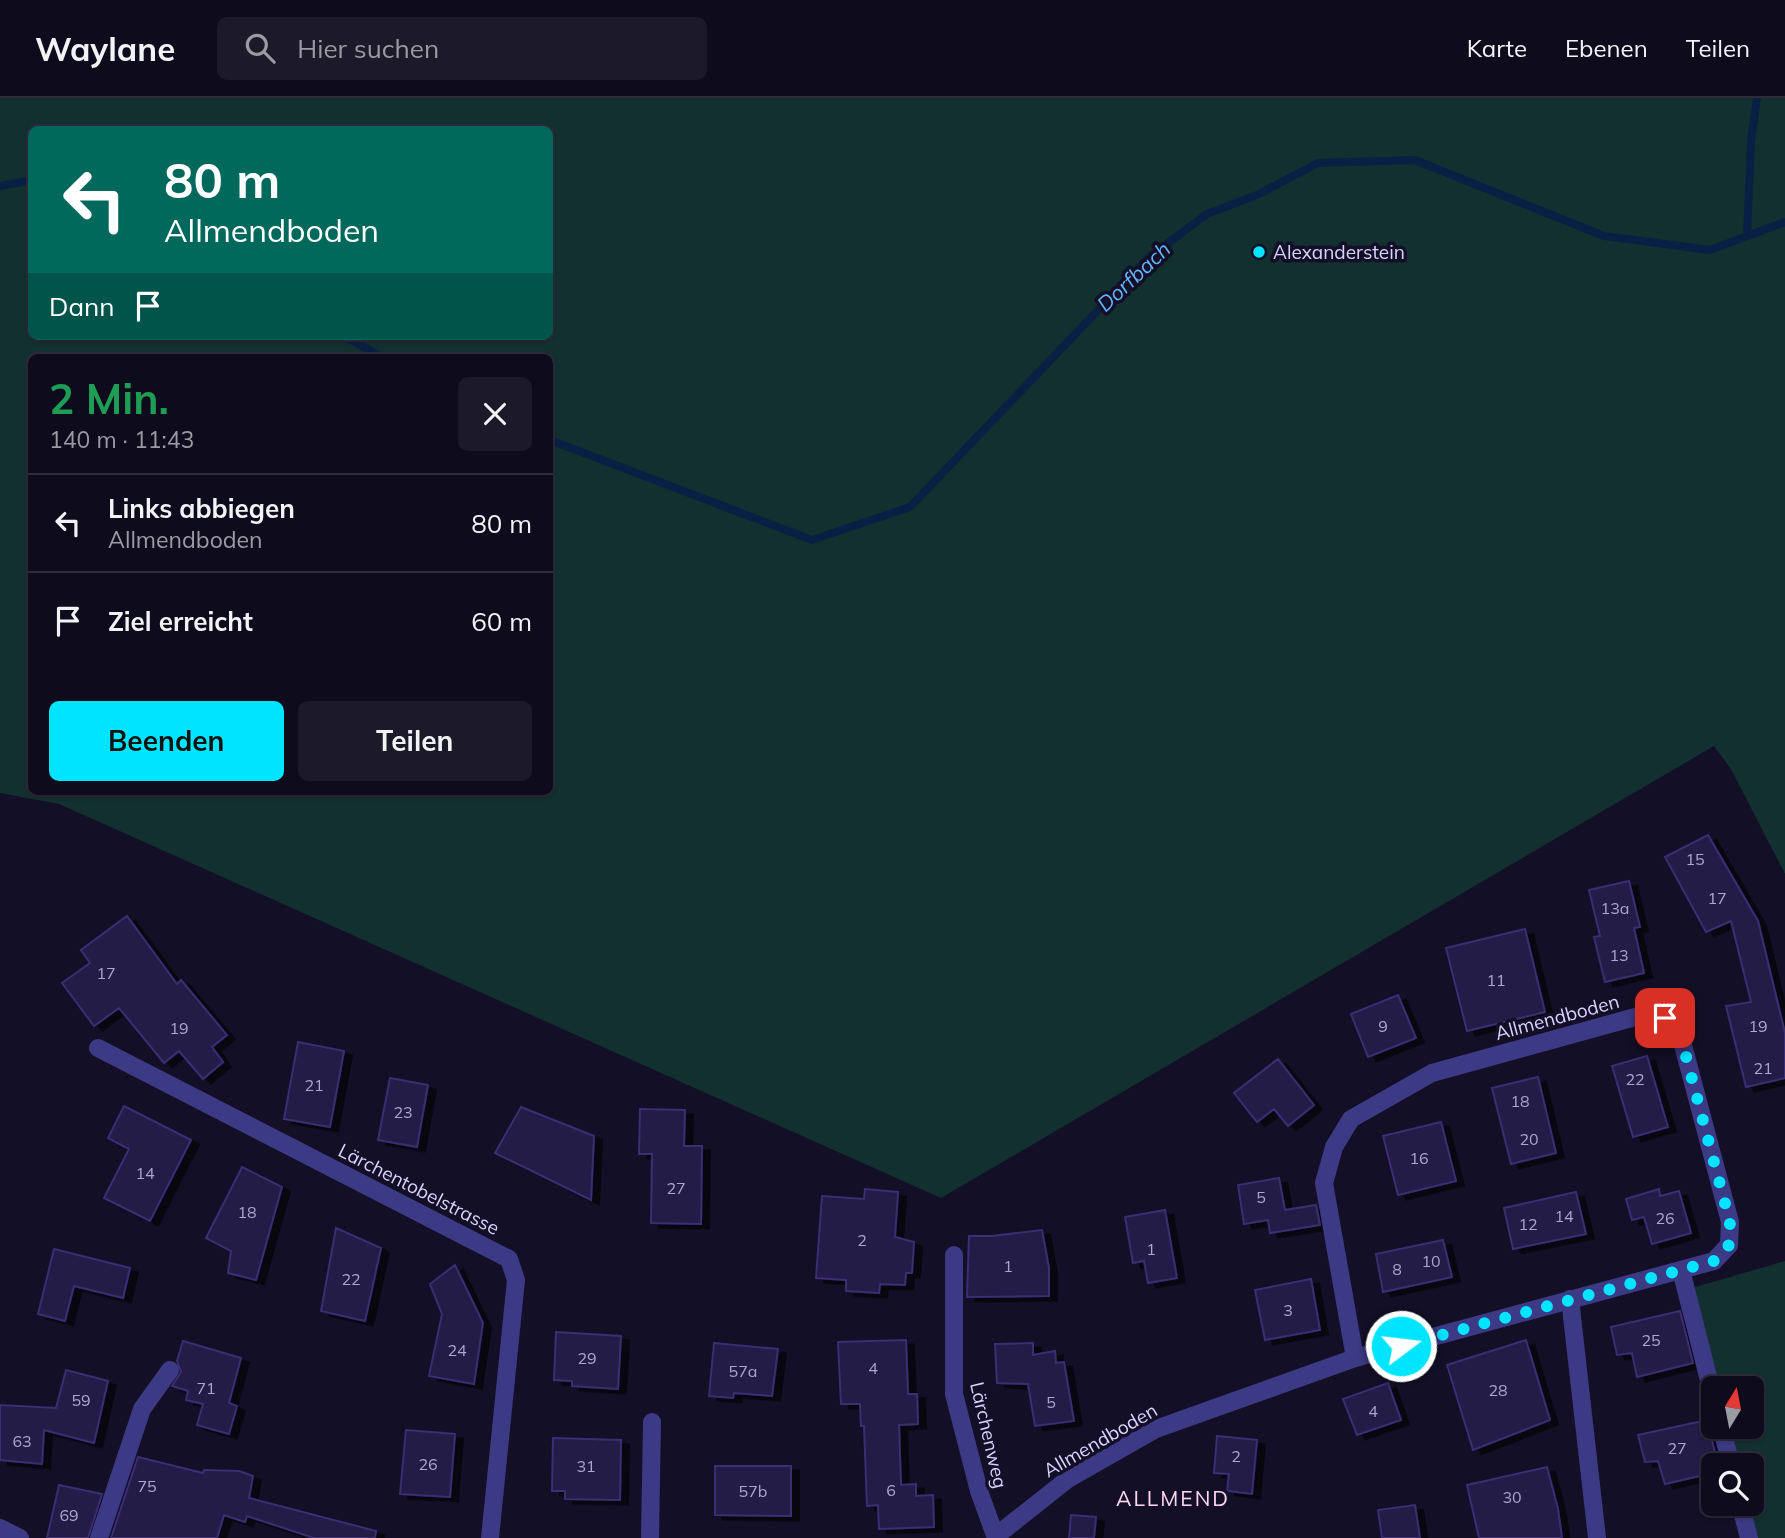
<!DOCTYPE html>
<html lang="de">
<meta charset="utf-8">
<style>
:root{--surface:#0e0b1c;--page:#1c1929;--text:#f1f3f6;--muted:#9b9ba3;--line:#2e2b3b;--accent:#00e5ff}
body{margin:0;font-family:Mulish,sans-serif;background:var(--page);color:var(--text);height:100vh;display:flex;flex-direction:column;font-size:26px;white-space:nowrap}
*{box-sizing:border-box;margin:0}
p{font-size:23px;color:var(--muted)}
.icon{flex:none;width:38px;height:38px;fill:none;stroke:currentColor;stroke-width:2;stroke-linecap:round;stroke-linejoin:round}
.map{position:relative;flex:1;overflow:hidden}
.side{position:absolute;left:28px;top:256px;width:525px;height:441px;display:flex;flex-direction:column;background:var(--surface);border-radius:10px;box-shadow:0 2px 5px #0004,0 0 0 2px var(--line)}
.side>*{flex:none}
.banner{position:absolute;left:28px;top:28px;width:525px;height:214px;border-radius:10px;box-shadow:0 2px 5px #0004,0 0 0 2px var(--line);background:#00695c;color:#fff;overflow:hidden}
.needle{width:46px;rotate:10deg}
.controls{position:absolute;left:1701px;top:1278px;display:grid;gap:14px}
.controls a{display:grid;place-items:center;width:63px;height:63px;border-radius:10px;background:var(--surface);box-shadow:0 2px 5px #0004,0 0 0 2px var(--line);font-size:35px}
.pin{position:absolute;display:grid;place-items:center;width:60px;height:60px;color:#fff;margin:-30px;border-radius:14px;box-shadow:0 4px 10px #0006}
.me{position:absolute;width:77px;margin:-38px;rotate:75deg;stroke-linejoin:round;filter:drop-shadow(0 0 5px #0008)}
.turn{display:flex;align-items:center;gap:24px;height:147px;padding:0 21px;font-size:32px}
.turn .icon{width:91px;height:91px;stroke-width:2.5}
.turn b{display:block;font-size:49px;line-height:60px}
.then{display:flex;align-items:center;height:66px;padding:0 21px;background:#0003;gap:14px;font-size:26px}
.round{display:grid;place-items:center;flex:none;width:74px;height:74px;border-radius:10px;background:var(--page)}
.overview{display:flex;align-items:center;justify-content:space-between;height:119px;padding:0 21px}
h1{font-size:42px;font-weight:700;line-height:52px;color:#1e9e55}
.button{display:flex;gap:14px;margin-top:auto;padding:14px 21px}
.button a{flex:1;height:80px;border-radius:10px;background:var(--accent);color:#111;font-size:28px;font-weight:700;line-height:80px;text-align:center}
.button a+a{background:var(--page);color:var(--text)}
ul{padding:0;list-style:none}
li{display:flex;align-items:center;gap:21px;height:98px;padding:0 21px;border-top:2px solid var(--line)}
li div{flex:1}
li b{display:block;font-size:26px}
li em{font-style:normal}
header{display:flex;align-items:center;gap:42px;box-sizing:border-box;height:98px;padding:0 35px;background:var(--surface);border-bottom:2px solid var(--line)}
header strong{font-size:33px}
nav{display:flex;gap:38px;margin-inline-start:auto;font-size:24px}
.search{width:490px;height:63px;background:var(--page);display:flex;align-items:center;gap:18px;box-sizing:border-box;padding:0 24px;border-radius:10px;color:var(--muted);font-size:26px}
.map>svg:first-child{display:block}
.green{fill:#12302f;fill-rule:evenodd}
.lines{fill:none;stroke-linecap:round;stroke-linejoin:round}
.stream{stroke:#0a1f44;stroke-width:8}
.building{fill:#241b47;stroke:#3b2d73;stroke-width:2;filter:url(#shadow)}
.minor{stroke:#3d3a85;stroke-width:18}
.route{stroke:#00e5ff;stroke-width:12;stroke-dasharray:0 21.6}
.poi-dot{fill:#00e5ff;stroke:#130f26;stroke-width:2.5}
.labels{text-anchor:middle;stroke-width:7;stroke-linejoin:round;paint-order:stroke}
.number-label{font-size:16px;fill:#aca6d1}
.poi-label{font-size:19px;fill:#d9d4ff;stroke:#130f26;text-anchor:start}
.street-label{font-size:19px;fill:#d9d4ff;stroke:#130f26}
.water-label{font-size:21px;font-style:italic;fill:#62b6ff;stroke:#130f26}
.neighbourhood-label{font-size:21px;letter-spacing:2px;fill:#ffd6f0;stroke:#130f26}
</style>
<header>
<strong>Waylane</strong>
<div class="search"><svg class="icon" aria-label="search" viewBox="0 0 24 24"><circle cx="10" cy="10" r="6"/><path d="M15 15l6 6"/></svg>Hier suchen</div>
<nav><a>Karte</a><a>Ebenen</a><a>Teilen</a></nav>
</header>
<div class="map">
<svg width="1785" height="1440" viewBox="0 0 1785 1440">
<defs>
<filter id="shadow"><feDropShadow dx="8" dy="4.5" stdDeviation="0" flood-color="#0009"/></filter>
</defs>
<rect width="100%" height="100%" fill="#130f26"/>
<path class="green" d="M0,0H1785V776L1731,671L1714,648L941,1100L59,706L0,695ZM32,32H550V238H32ZM550,259V693H32V259Z
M1785,1163V1440H1757L1748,1405H1752V1367H1738L1728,1328H1752V1290H1718L1692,1190Z"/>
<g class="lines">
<path class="stream" d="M0,88L32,82
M1747,137L1751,43L1757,0
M344,238L382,259
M550,342L812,442L910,409L1148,160L1207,116L1257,97L1318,65L1415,62L1604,138L1710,152L1785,124"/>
</g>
<path class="building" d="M1708,737L1758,823L1785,935V980L1746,989L1726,908L1751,904L1731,823L1706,834L1665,759Z
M1629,783L1640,829L1634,830L1644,875L1605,884L1594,839L1600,838L1589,792Z
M127,818L177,886L181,882L227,937L212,949L223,964L203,981L179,953L164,965L119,910L94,928L62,885L90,865L81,852Z
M1525,831L1545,914L1467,933L1446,850Z
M1398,897L1416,940L1368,959L1351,916Z
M298,944L344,953L330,1029L284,1021Z
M1647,958L1668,1029L1633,1039L1612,968Z
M1278,961L1314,1007L1288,1028L1274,1011L1257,1024L1234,995Z
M1538,979L1556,1055L1511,1066L1492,990Z
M390,980L428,987L417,1049L378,1042Z
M124,1008L191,1042L150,1123L104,1100L129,1051L108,1040Z
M521,1009L594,1038L591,1102L495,1055Z
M640,1011L685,1012L684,1048H702L701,1126L651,1125L652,1056H639Z
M1441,1024L1456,1083L1398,1097L1383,1038Z
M242,1069L282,1089L256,1182L228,1175L231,1153L206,1140Z
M1279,1080L1285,1112L1316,1107L1320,1127L1270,1135L1268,1122L1244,1126L1238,1087Z
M865,1091L898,1094L895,1139L914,1144L912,1175H906L905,1187L880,1186L879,1195L846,1193V1182L816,1180L822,1098L864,1101Z
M1659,1091L1660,1098L1679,1093L1691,1135L1652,1146L1644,1119L1632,1122L1626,1101Z
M1576,1094L1586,1136L1513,1151L1504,1110Z
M1165,1112L1177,1180L1148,1185L1144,1163L1133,1165L1125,1119Z
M336,1130L381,1150L365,1223L321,1213Z
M1042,1132L1049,1170V1198L967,1199L969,1138H992Z
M1443,1142L1452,1179L1383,1194L1376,1156Z
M54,1151L130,1170L123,1200L74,1188L65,1223L38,1216Z
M455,1167L483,1225L474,1286L429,1278L442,1216L430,1186Z
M1311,1181L1320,1232L1265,1242L1255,1192Z
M1680,1213L1693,1265L1637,1279L1632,1255L1617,1257L1611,1229Z
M556,1234L621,1238L618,1291L572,1288V1283L554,1282Z
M906,1242L908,1296H917L918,1326L899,1327L901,1387L916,1386V1398L933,1397L934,1429L879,1431L878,1407L867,1408L864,1328H861L860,1306H841L838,1244Z
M1526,1242L1550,1322L1473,1352L1447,1267Z
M183,1243L241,1260L229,1305L237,1308L229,1336L197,1327L203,1306L186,1302L188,1293L172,1288L181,1274L177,1263Z
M714,1245L778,1251L772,1298L734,1295L733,1300L709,1298Z
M1033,1245V1257L1055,1253L1056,1265L1064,1264L1074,1323L1035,1328L1028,1286L997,1285L995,1246Z
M66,1272L108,1283L94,1345L44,1332L42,1366L0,1362V1307L56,1310Z
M1388,1285L1401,1322L1357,1337L1343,1301Z
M1707,1322L1718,1367H1713V1375L1665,1386L1658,1363L1645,1364L1638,1337Z
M406,1332L455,1336L450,1399L400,1396Z
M1217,1338L1257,1342L1252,1396L1227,1393L1229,1376L1214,1375Z
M553,1340L621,1342L620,1402L565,1401V1393H552Z
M138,1359L203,1375L204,1372L239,1373L253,1378L249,1400L376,1433L375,1440H314L247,1418L245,1424L224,1417L217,1440H111Z
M715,1368H791V1418L715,1417Z
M1547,1369L1558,1411L1562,1440H1479L1467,1387Z
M59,1387L102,1396L88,1440H47Z
M1415,1407L1420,1440H1382L1378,1412Z
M1071,1417L1096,1419L1094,1440H1069Z"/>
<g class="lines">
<path class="minor" d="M1646,916L1665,920L1679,932L1730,1124L1729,1147L1714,1163L1355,1260L1324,1085L1334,1049L1351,1021L1432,975Z
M98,950L509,1161L516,1182L490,1440
M954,1157V1296L979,1393L996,1440
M1681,1172L1713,1298
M1570,1201L1597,1440
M1721,1328L1731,1367
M1740,1405L1749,1440
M0,1430L20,1440
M996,1438L1068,1381L1156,1331L1355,1260
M99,1440L142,1311L170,1272
M650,1440L652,1324"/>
</g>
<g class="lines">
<path class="route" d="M1401,1248L1714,1163L1729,1147L1730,1124L1679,932L1665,920"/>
</g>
<circle class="poi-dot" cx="1259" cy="154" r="7"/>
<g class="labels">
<g class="number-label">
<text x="1695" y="767">15</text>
<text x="1717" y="806">17</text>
<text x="1615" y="816">13a</text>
<text x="1619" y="863">13</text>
<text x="106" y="881">17</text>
<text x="1496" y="888">11</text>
<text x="1383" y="934">9</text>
<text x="1758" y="934">19</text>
<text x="179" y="936">19</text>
<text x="1763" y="976">21</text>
<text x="1635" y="987">22</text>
<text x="314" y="993">21</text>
<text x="1520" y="1009">18</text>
<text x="403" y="1020">23</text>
<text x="1529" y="1047">20</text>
<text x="1419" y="1066">16</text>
<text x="145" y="1081">14</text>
<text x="676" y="1096">27</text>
<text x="1261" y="1105">5</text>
<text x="247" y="1120">18</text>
<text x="1564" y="1124">14</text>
<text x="1665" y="1126">26</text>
<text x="1528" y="1132">12</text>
<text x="862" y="1148">2</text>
<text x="1151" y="1157">1</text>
<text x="1431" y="1169">10</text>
<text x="1008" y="1174">1</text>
<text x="1397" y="1177">8</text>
<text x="351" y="1187">22</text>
<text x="1288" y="1218">3</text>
<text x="1651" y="1248">25</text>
<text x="457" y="1258">24</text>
<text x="587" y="1266">29</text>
<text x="873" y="1276">4</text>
<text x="743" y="1279">57a</text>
<text x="206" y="1296">71</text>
<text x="1498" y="1298">28</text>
<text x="81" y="1308">59</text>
<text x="1051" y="1310">5</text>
<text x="1373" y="1319">4</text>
<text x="22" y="1349">63</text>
<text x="1677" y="1356">27</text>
<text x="1236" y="1364">2</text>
<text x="428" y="1372">26</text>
<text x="586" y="1374">31</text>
<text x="147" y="1394">75</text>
<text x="891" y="1398">6</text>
<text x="753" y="1399">57b</text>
<text x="1512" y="1405">30</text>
<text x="69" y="1423">69</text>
</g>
<g class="poi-label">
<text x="1273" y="161">Alexanderstein</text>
</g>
<g class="street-label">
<text transform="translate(1557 919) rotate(-15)" y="7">Allmendboden</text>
<text transform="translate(419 1091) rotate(27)" y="7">Lärchentobelstrasse</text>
<text transform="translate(989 1337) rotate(77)" y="7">Lärchenweg</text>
<text transform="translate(1100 1342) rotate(-30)" y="7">Allmendboden</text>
</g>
<g class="water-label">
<text transform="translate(1134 179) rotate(-43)" y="7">Dorfbach</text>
</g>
<g class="neighbourhood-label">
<text x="1173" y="1408">ALLMEND</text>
</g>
</g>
</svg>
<div class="controls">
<a><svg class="needle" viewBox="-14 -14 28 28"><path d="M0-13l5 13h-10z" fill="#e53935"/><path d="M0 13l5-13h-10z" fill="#9b9ba3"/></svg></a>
<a><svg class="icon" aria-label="search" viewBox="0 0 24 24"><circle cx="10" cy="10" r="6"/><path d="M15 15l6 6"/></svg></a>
</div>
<div class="pin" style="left:1665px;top:920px;background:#d93025"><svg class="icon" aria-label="arrive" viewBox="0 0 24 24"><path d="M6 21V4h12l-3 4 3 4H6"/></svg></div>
<svg class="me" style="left:1401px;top:1248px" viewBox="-20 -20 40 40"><circle r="17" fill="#00e5ff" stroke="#fff" stroke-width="3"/><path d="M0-11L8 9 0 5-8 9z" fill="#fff"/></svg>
<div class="banner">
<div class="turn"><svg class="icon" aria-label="left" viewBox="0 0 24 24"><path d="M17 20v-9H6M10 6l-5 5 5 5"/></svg><div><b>80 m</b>Allmendboden</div></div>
<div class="then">Dann<svg class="icon" aria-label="arrive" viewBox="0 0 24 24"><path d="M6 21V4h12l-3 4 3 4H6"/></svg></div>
</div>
<section class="side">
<div class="overview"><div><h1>2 Min.</h1><p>140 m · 11:43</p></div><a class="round"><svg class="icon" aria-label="close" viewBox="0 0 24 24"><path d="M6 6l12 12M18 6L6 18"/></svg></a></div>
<ul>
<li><svg class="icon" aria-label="left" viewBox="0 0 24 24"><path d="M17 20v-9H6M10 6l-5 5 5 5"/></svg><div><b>Links abbiegen</b><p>Allmendboden</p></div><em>80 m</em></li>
<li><svg class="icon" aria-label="arrive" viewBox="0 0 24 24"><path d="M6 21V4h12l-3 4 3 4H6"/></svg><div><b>Ziel erreicht</b></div><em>60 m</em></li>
</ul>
<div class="button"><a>Beenden</a><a>Teilen</a></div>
</section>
</div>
